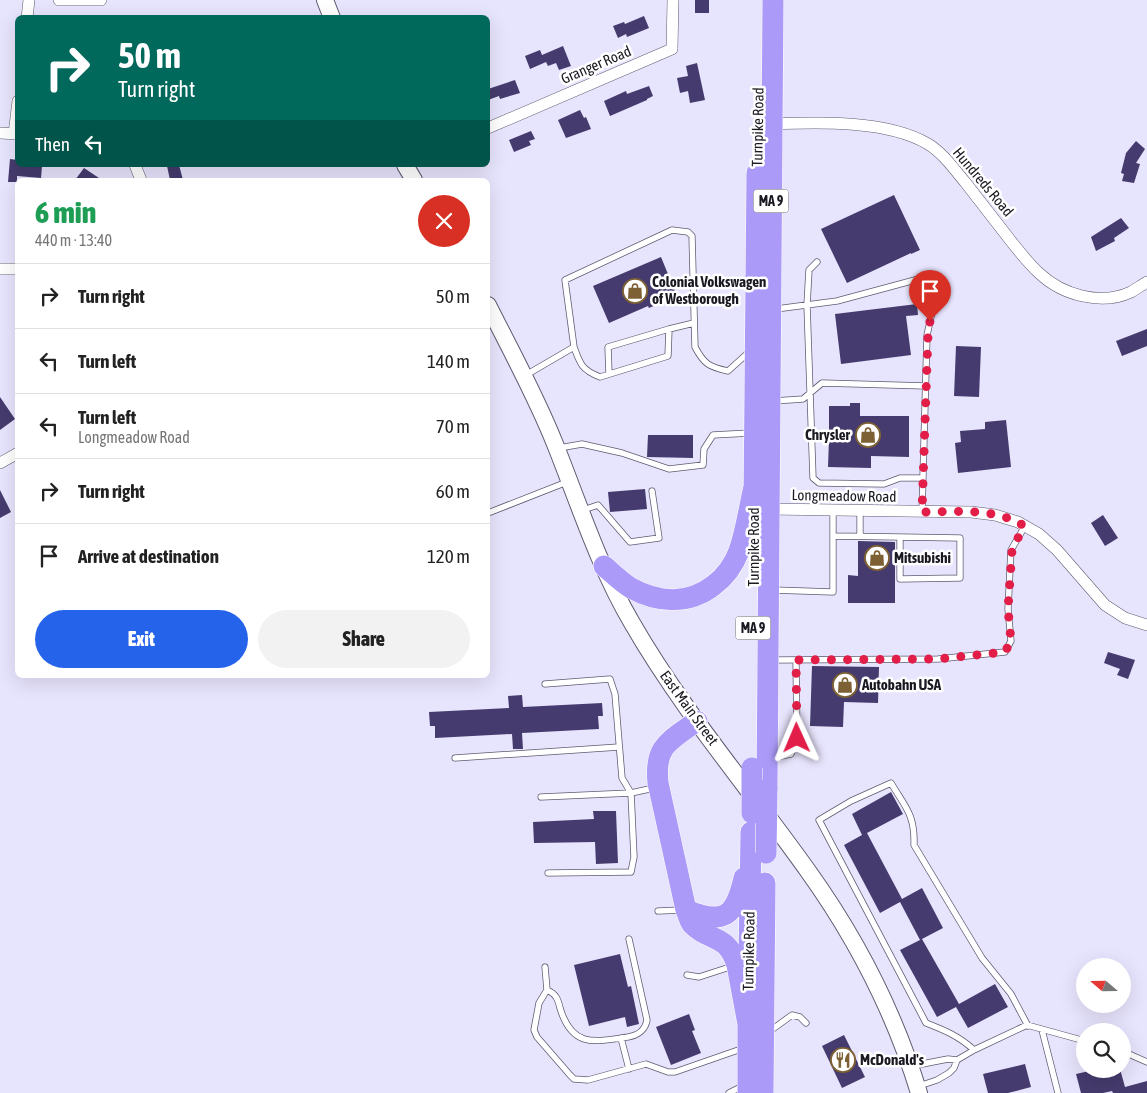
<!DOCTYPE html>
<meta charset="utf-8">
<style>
:root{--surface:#fff;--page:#f2f2f2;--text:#222;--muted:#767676;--line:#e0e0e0;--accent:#2563eb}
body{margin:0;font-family:"Asap Condensed",sans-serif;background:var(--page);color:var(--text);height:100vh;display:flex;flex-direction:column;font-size:19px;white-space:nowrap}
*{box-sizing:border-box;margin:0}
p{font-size:16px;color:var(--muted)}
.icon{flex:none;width:28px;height:28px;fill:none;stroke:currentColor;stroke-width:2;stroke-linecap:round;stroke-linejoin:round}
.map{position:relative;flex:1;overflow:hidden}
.sheet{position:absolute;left:15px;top:178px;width:475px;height:500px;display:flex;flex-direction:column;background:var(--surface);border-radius:8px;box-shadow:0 5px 20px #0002}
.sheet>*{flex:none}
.banner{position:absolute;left:15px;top:15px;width:475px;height:152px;border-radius:8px;box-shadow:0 5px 20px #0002;background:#00695c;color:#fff;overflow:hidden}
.needle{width:32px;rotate:290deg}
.buttons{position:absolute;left:1076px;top:958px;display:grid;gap:10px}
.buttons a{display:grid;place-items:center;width:55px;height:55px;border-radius:50%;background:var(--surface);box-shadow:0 5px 20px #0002;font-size:25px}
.pin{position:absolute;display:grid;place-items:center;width:42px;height:42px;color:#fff;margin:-51px -21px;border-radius:50% 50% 50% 0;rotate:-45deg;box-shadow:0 0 5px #0007}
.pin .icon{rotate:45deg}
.me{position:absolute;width:55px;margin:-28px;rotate:359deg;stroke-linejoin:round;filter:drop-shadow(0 0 4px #0008)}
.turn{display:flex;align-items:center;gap:18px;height:105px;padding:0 20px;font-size:22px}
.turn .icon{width:65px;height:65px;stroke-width:2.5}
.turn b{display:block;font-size:35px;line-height:42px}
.then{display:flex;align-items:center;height:48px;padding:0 20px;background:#0003;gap:10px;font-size:19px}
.round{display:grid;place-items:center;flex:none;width:52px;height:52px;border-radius:26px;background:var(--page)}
.overview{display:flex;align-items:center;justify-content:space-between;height:85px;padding:0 20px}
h1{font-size:30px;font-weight:800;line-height:38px;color:#1e9e55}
.button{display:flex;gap:10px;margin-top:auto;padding:10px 20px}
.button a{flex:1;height:58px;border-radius:30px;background:var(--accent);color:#fff;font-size:20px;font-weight:800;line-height:58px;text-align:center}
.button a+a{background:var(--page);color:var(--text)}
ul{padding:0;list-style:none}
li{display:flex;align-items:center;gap:15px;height:65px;padding:0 20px;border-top:1px solid var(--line)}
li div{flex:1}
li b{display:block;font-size:19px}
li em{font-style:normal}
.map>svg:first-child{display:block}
.building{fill:#463b6e}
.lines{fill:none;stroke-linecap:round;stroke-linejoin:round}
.lane-casing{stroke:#5e5b70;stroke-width:7}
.street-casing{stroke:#5e5b70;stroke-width:12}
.secondary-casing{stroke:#5e5b70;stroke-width:18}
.highway-casing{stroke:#fff;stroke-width:22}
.lane{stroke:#fff;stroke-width:5.5}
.street{stroke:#fff;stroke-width:11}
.secondary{stroke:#fff;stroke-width:16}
.highway{stroke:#ac9af8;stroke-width:21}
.highway-bridge-casing{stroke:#fff;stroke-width:22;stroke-linecap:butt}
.highway-bridge{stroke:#ac9af8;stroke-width:21}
.route{stroke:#e11d48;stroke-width:9;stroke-dasharray:0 16.2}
.labels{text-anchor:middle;stroke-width:5;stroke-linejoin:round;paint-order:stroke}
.shield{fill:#fff;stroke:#5f5e64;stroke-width:1}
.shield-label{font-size:14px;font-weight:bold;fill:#1a1921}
.street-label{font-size:15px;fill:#1a1921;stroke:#fff}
.poi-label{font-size:15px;font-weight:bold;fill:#1a1921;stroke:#fff;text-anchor:start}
</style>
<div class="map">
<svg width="1147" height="1093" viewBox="0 0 1147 1093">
<rect width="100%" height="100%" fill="#e7e4fd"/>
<path class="building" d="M695,0H709V13H695Z
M644,16L649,28L627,37L626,34L618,38L613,26L624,22L625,24Z
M563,46L571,66L559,70L556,63L548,66L546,62L530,69L525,56L540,50L542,55Z
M697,63L705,100L690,103L688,91L680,93L677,78L688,76L686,66Z
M515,80L520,93L500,99L499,96L488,100V89Z
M649,86L653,96L647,99V100L610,116L604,101L626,91L627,94Z
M580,110L584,118L586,117L591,129L566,138L558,120Z
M531,131L535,139L529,141L531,145L514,152L509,140Z
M1136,141L1145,149L1136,163L1140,164L1134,183L1122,181L1124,174L1121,173L1126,153Z
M10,159L18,160V165L42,166L41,178L17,176V182H8Z
M171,165H179L183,180H170L167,166Z
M84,168L102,180H75Z
M894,195L920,250L911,254V253L847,283L821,229Z
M1121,218L1129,228L1114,238L1115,241L1096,251L1091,237Z
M661,257L677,296L649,308L648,306L609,323L593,286Z
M917,304L918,315L906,316L911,355L841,364L835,314Z
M1147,329V346L1122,356L1116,341Z
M956,346L981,347L979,397L954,396Z
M0,397L15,419L0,430Z
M850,403H860V416H909V457L871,456V468L828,467L829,439H826V430H829V406H850Z
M1006,420L1011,467L958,473L955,443L961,442L960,431L985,429V422Z
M648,435H693V458L647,457Z
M645,489L647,509L610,512L608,492Z
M0,490L11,512L0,518Z
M1103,515L1118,538L1105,546L1091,523Z
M858,541L895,542V603H848V575L858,576Z
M1108,652L1135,660L1128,679L1117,675L1120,669L1104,663Z
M812,666L879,667L878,703L844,702L843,727L810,726Z
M522,695L523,707L602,703L603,716H598L599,729L522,733L523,749H513L512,734L435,738V726H430L429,712L509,708L508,696Z
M891,792L903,814L867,833L902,899L922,888L943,928L922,939L959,1004L995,984L1008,1007L968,1028L956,1007L937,1017L900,950L920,940L900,902L880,913L844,845L862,835L852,814Z
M593,811H616L618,863L596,864L595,842L534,843L533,822L594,819Z
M620,954L628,987L631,986L639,1024L627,1027L625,1017L589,1026L574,965Z
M689,1014L695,1030L692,1031L701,1053L671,1065L656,1027Z
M844,1035L865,1077L842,1088L822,1046Z
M1025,1064L1031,1087L1008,1093H988L983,1074Z
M1098,1069H1120L1125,1087L1147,1081V1093H1113L1112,1091L1103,1093H1081L1076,1074Z"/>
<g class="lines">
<defs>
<path id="lane" d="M817,262L809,270L807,305L813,478L819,483L884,484L900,478H923
M776,309L837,301L915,280L933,308L927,335L922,512
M574,347C580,364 582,370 600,377L668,356L669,329L694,323
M609,374L608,347L669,329
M526,375L574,347L565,280L672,230L688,232L692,236L695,347C704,364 709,367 728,371L749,352
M774,401L803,399L822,383L926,386
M559,448L582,444L622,453L669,469L703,465L704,449L713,435L750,433
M583,510L598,505L630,542L659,538L652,491
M488,513L567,482
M834,536L900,537V579L960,578V538L900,537
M860,536V511
M773,590L833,592V511
M772,660L938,659L1005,652L1011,641L1008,609L1011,550L1025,526
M455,758L619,747
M772,758L791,754L797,738L796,660
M541,797L631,793L622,778L615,694L610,679L545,684
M548,873L631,872L634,857L631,793L654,788
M658,911L681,910
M545,967L547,990L539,1003L534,1030L537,1037L570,1075L574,1079L588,1080L646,1064L668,1072H675L744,1048
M687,975L699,977L733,966
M547,990C556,994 558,999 560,1008C572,1048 594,1042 628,1037C638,1035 645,1031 647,1020L629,939
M1028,1026L1011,994L982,958L914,845C915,815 906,808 891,783L851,801L819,820L926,1023C944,1030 959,1036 974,1050L1027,1025L1085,1041
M1042,1030L1058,1093
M770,1031L792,1015L800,1017L806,1023
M621,1038L629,1069
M1122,1051L1147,1062
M912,1066L948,1059L957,1060
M919,1086L937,1080L949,1073L954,1068L957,1060L974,1050
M729,1093L743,1086"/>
<path id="street" d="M59,0H101
M27,18L29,0
M772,124C818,122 888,120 928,144C943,153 954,169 965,182C979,200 993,218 1007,236C1017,249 1027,262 1039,273C1062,295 1101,306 1131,292C1136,289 1142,285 1147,282
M488,128L672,49L673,0
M0,133L18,134
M14,134L18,101
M135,165L141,180
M0,269H18
M0,463L18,453
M769,509L971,512L995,515L1018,522L1039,534L1057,550L1105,605L1125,618L1147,625"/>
<path id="secondary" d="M325,0L332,18
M405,165L414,180
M488,305C511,351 536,396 555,444C579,504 599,567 632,623C682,710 749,788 808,871C856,938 895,1014 919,1093"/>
<path id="highway" d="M754,500L757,173
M604,566C612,573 621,582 631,588C658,603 689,605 714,585C725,577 734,564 739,551C746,531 749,508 754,487
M697,721C669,741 654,746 658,783L686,910C688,914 689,920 692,924C710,943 726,932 737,965L748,1024
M767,789L773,0
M686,910C724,925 735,917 744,878
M748,1093V1024L751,832
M763,1093L765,883"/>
</defs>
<use href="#lane" class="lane-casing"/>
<use href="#street" class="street-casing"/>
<use href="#secondary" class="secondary-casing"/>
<use href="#highway" class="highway-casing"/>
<use href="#lane" class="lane"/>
<use href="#street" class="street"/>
<use href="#secondary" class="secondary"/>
<use href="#highway" class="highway"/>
<defs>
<path id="highway-bridge" d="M752,813V768
M766,853L767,789"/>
</defs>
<use href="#highway-bridge" class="highway-bridge-casing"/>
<use href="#highway-bridge" class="highway-bridge"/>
</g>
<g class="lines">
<path class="route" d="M797,738L796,660L938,659L1005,652L1011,641L1008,609L1012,550L1024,526C995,507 955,512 922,512L928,335L930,321"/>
</g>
<defs>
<symbol id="shop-ring" viewBox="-11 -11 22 22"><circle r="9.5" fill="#fff" stroke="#7d6033" stroke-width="1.5"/><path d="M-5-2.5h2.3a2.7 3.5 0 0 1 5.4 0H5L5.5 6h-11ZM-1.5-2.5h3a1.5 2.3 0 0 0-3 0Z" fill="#7d6033"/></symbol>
<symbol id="restaurant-ring" viewBox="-11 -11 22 22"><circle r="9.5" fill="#fff" stroke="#7d6033" stroke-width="1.5"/><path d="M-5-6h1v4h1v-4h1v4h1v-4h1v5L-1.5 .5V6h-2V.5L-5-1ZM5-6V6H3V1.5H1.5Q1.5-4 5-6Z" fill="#7d6033"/></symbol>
</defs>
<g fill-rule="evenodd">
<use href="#shop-ring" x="621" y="277" width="28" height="28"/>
<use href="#shop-ring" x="854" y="421" width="28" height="28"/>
<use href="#shop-ring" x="863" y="544" width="28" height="28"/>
<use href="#shop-ring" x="831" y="671" width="28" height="28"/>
<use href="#restaurant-ring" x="829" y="1046" width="28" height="28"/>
</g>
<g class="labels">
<g class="shield">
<rect x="753.5" y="189.5" width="35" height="23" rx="4"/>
<rect x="735.5" y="616.5" width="35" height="23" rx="4"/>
</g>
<g class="shield-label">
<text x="771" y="206">MA 9</text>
<text x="753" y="633">MA 9</text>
</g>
<g class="street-label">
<text transform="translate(596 65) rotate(-23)" y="5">Granger Road</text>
<text transform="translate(758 127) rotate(-89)" y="5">Turnpike Road</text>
<text transform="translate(983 182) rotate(50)" y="5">Hundreds Road</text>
<text transform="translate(844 496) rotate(1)" y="5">Longmeadow Road</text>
<text transform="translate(754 547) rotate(-90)" y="5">Turnpike Road</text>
<text transform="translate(689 708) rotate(54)" y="5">East Main Street</text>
<text transform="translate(749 951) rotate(-89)" y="5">Turnpike Road</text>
</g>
<g class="poi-label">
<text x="652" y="287">Colonial Volkswagen<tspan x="652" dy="17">of Westborough</tspan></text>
<text x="850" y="440" text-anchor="end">Chrysler</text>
<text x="894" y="563">Mitsubishi</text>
<text x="862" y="690">Autobahn USA</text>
<text x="860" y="1065">McDonald's</text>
</g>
</g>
</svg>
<div class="buttons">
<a><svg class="needle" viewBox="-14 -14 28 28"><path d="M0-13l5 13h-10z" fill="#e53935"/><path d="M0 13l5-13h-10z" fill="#767676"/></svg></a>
<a><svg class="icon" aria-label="search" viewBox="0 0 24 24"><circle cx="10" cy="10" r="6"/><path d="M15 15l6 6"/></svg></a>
</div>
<div class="pin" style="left:930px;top:321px;background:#d93025"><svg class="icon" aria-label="arrive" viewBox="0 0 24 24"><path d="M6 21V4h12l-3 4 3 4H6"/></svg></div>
<svg class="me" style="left:797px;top:738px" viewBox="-20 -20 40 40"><path d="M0-17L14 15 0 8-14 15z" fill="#e11d48" stroke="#fff" stroke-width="4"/></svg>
<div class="banner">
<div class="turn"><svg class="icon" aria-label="right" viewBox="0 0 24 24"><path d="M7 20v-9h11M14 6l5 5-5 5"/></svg><div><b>50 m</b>Turn right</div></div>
<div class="then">Then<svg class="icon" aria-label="left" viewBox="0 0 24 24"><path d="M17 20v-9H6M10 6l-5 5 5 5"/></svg></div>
</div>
<section class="sheet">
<div class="overview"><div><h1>6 min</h1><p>440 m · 13:40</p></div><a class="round" style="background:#d93025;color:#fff"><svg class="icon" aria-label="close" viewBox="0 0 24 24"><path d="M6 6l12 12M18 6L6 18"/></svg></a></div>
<ul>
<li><svg class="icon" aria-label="right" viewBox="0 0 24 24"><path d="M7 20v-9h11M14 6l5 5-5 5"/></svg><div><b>Turn right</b></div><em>50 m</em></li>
<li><svg class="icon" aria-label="left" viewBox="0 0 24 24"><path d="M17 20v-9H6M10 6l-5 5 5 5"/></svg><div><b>Turn left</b></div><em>140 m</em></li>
<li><svg class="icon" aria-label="left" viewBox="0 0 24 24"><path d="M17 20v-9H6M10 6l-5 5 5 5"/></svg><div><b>Turn left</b><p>Longmeadow Road</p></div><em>70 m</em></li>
<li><svg class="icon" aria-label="right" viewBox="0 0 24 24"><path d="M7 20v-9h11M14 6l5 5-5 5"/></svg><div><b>Turn right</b></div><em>60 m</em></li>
<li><svg class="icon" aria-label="arrive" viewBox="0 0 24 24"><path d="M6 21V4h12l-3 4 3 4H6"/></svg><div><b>Arrive at destination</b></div><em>120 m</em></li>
</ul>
<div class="button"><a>Exit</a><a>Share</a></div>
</section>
</div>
